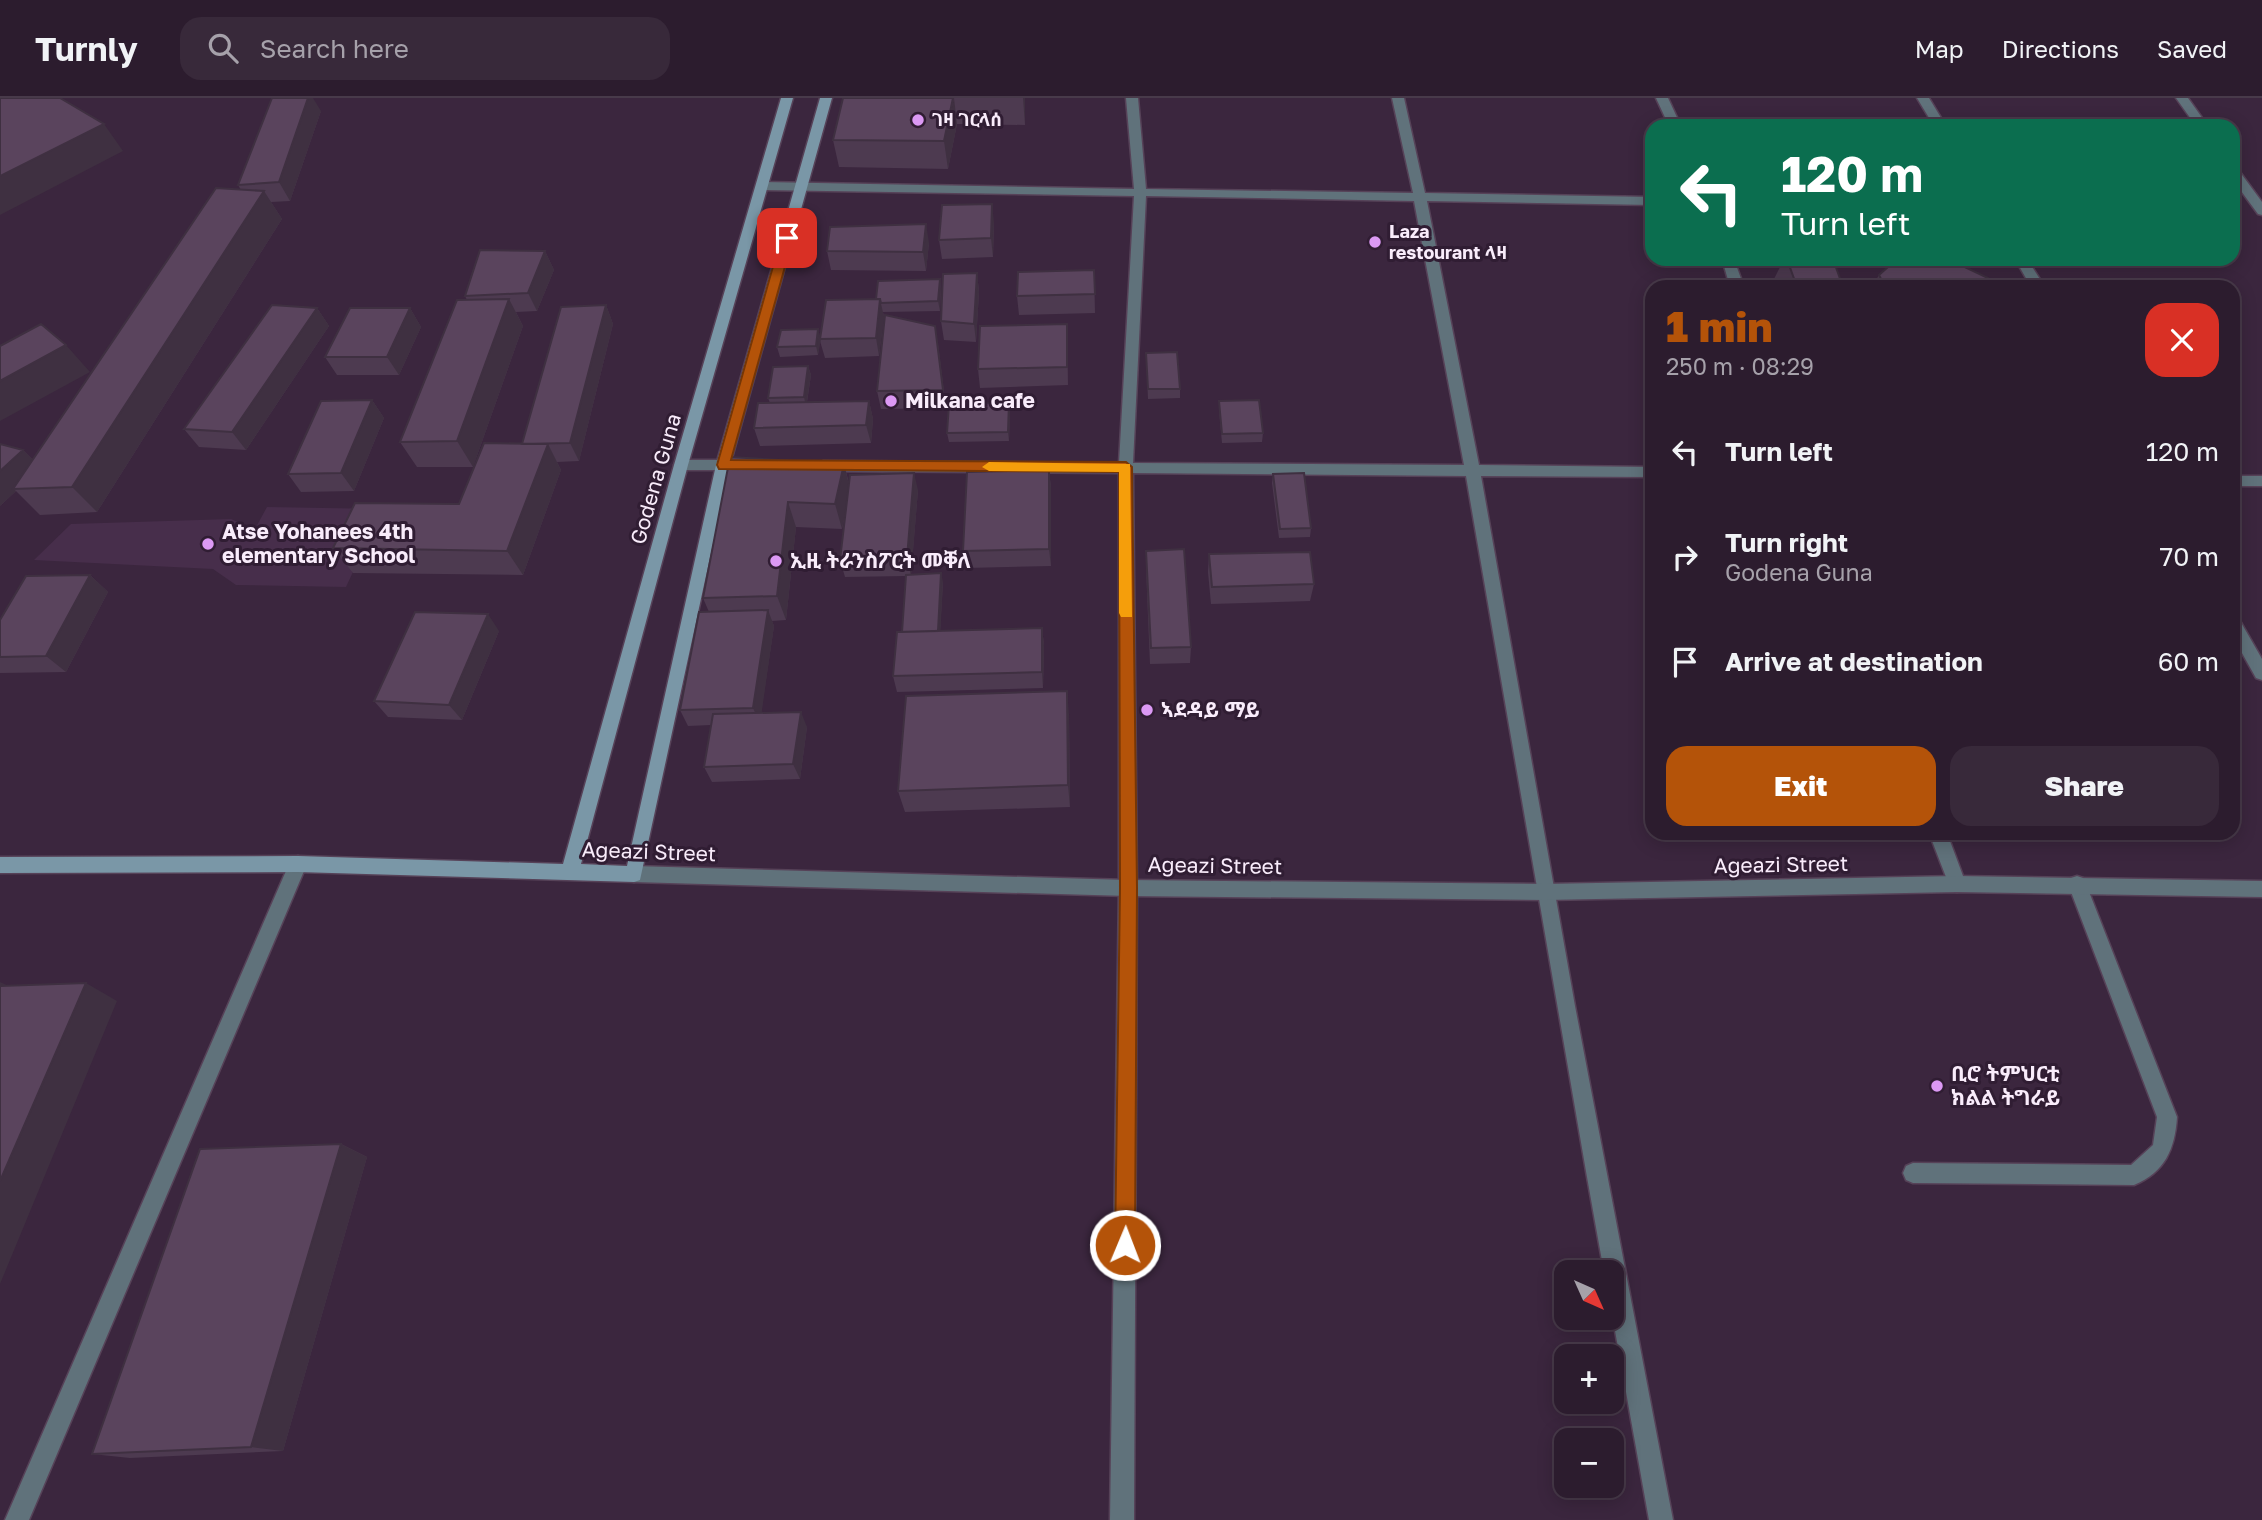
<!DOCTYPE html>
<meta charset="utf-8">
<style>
:root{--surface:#2c1c2e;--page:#38293a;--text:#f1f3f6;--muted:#a6a1aa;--line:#483a4a;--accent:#b45309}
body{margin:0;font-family:"Golos Text","Noto Sans Ethiopic",sans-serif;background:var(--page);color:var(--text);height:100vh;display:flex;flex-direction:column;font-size:26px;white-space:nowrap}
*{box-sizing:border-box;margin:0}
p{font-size:23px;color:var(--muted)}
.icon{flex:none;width:38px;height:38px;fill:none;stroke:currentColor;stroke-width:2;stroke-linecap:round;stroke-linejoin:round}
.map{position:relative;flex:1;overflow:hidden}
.sheet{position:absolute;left:1645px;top:182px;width:595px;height:560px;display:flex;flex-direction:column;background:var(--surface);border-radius:21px;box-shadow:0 4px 18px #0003,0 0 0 2px var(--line)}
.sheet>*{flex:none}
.top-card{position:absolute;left:1645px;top:21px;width:595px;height:147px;border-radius:21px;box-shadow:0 4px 18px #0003,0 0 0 2px var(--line);background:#0b6e4f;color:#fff;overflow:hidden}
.needle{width:46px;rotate:135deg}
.buttons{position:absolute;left:1554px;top:1162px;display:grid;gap:14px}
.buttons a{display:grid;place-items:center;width:70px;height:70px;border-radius:14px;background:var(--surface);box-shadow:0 4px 18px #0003,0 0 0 2px var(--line);font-size:35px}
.pin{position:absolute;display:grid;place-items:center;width:60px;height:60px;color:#fff;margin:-30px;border-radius:14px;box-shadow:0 4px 10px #0006}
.me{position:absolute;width:77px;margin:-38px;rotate:1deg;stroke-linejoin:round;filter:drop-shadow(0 0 5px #0008)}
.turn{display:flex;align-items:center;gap:24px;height:147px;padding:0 21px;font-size:32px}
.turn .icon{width:91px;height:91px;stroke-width:2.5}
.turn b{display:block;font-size:49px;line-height:60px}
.round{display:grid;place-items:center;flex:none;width:74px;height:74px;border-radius:21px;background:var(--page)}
.overview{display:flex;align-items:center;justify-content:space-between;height:119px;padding:0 21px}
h1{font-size:42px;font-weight:800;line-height:52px;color:var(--accent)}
.cta{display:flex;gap:14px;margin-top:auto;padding:14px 21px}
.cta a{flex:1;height:80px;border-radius:21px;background:var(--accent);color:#fff;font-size:28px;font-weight:800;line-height:80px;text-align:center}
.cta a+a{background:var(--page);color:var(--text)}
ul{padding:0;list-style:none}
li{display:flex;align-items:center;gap:21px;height:105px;padding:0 21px}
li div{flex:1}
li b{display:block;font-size:26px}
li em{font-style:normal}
header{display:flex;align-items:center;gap:42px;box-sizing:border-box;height:98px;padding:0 35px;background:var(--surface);border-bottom:2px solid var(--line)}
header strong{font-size:33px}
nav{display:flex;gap:38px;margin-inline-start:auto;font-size:24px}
.search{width:490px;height:63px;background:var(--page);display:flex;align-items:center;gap:18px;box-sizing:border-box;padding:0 24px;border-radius:21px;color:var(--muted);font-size:26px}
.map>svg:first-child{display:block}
.built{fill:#472e4b}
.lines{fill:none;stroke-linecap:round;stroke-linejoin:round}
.service-casing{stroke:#564258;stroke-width:3}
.minor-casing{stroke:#564258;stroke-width:3}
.tertiary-casing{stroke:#564258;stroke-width:3}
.secondary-casing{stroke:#564258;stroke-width:3}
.service{fill:#60727b;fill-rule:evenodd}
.minor{fill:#60727b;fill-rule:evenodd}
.tertiary{fill:#60727b;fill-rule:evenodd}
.secondary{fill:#7a97a7;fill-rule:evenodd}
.wall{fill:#4d3a50}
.shaded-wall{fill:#3f3041}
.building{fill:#5a445d;stroke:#3f3041;stroke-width:2}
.route{fill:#b45309;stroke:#753606;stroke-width:2}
.slow{fill:#f59e0b}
.poi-dot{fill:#dc99f4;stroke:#301d33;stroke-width:2.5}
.labels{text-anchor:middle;stroke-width:6;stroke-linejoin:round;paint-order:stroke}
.far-poi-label{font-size:18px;font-weight:bold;fill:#f9ecfb;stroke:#301d33;text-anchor:start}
.poi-label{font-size:21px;font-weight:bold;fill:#f9ecfb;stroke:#301d33;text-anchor:start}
.street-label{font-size:21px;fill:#f9ecfb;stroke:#301d33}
</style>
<header>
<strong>Turnly</strong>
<div class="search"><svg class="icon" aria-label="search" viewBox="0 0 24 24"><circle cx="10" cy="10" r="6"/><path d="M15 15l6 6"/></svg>Search here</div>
<nav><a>Map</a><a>Directions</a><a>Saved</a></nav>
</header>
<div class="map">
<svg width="2262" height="1422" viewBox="0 0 2262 1422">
<rect width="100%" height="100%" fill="#3b263e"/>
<path class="built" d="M267,409L382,411L346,489L236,487L213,471L34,462L71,426L231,421L255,431Z"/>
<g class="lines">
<defs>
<path id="service" d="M2077,778L2083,780L2086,786L2177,1019C2175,1051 2165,1074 2134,1087L1913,1085L1906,1082L1903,1075L1906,1068L1913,1065L2131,1067L2153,1047L2157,1019L2068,786L2071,780Z"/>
<path id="minor" d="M1126,0H1138L1146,91L1413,95L1392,0H1404L1425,95L1652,99V107L1427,103L1479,367L1652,369V379L1481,378L1575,908L1673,1422H1649L1612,1216V1174H1604L1587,1079L1466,378L1133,375L1137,790L1134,1422H1110L1119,790V375L823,373L816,368L823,363L1119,365L1134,98L763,92L757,88L763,84L1134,91ZM1146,98L1414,103L1464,367L1133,365Z
M1656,0H1668L1681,28H1669Z
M1917,0H1929L1946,28H1934Z
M2176,0H2188L2208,28H2196Z
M2233,69L2237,70L2262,104V117L2258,116L2233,82Z
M1722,161H1734L1744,189H1730Z
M2015,161H2027L2045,189H2031Z
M681,362H739L746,367L739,372H681L674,367Z
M2233,378H2262V388H2233Z
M2233,519L2239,521L2262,561V582L2256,580L2233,539Z
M1929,735H1947L1966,786L1963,792L1957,794L1951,792Z
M298,758L304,760L307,766L29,1422H5L289,766L292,760Z"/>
<path id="tertiary" d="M634,768L1128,782L1545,786L1957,778L2262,783V799L1957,794L1545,802L1128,798L634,784L628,782L625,776L628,770Z"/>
<path id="secondary" d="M781,0H793L688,367L581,766L627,768L716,367L820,0H832L730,367L640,782L634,784L298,774L0,775V759L298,758L563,766L674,367Z"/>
</defs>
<use href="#service" class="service-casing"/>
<use href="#minor" class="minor-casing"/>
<use href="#tertiary" class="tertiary-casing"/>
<use href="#secondary" class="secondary-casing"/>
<use href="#service" class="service"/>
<use href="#minor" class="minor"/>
<use href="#tertiary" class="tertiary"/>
<use href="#secondary" class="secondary"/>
</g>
<path class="wall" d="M843,0H1025V27L957,26L948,71L839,69L833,42Z
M321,13L290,103L271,104L282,121L97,414L40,417L16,393L0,408L23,352L33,362L241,92L238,87Z
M994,125L993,159L942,161L939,142Z
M929,145L926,173L831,172L827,153Z
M545,153L554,172L537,213L516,214L523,228L473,369H417L400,344L467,202L465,198Z
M1784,161H1833L1843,189H1773L1772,185Z
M1094,172L1095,215L1019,217L1017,198Z
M977,175L979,194L976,244L944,242L941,223Z
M1879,177L1993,189H1872Z
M940,181L941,191L940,213L883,214L884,219L879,258L825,260L820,243L818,257L780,259L777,249L820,239L876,201Z
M606,207L613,226L579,363L557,364L561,372L523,477L353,475L333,450L459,406L522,346Z
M317,210L329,228L246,352L199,349L184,331Z
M410,210L421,229L399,277H337L325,259Z
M1067,226L1068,287L980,290L978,271Z
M938,246L946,310L881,311L877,293Z
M1146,255L1180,291V300L1148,301Z
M808,268L811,277L807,304L869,303L873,321L871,345L760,348L754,330L770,305L768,300Z
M372,302L384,320L354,393L301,394L288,376Z
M1219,303L1263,335L1262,344L1222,345L1219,312Z
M1009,304L1010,314L1009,343L949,344L947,335Z
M730,359L844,366L849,385L918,392L911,476L943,484L940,533L1042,530L1044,547L1043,590L897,594L893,578L902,534L906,478L845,479L840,462L845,419L842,431L796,429L786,522L772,523L774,528L761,615L807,629L800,681L712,684L704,669L711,627L688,628L680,612L709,514L703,500Z
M1049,372L1051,390V468L966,470L963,453Z
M1273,376L1311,430L1310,439L1279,440L1272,385Z
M1146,453L1191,549L1190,565L1150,566L1146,470Z
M1209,456L1314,486L1310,503L1211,506L1208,474Z
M90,477L108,494L66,574L0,575V522Z
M499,533L462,622L388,619L374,603Z
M1069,616L1070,709L905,714L898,693Z
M341,1046L367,1059L283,1353L130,1360L92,1356Z"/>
<path class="shaded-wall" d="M308,0H313L321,13L290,103L279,84Z
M954,0L957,26L948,71L944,43Z
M1023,0H1025V27Z
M104,26L123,53L0,117V78Z
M264,93L282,121L97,414L72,389Z
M992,106L994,125L993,159L991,140Z
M926,126L929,145L926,173L923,154Z
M545,153L554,172L537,213L528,195Z
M977,175L979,194L976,244L974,226Z
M940,181L941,191L940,213L938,203Z
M509,201L523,228L473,369L457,343Z
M880,201L884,219L879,258L876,240Z
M606,207L613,226L579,363L570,345Z
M317,210L329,228L246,352L232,334Z
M410,210L421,229L399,277L387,259Z
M818,231L821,241L818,257L816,248Z
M66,247L90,274L0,323V283Z
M808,268L811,277L806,309L804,299Z
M372,302L384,320L354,393L341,375Z
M869,303L873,321L871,345L866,327Z
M1009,304L1010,314L1009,343L1008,334Z
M548,346L561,372L523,477L507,453Z
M23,352L41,370L13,391L16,393L0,408V373Z
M844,366L850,391L842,431L835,406Z
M1049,372L1051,390V468L1049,451Z
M914,375L918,392L911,478L907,460Z
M788,404L796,429L786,522L777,498Z
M941,475L943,484L940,542L938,534Z
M90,477L108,494L66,574L46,558Z
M768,512L774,528L760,626L753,610Z
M488,516L499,533L462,622L449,607Z
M1042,530L1044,547L1043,590L1042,574Z
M1067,593L1069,616L1070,709L1068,687Z
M801,614L807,629L800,681L793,666Z
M0,884L15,891L0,923Z
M86,885L117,903L0,1186V1083Z
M341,1046L367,1059L283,1353L251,1349Z"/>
<path class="building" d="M0,0H60L104,26L0,78Z
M272,0H308L279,84L238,87Z
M843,0H953L944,43L833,42Z
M216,90L264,93L72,389L13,391Z
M992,106L991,140L939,142L942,107Z
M926,126L923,154L827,153L830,129Z
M480,152L545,153L528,195L465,198Z
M1787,161H1833L1843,189H1797Z
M1897,161H1948L1988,180L1993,189H1885L1879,177Z
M1094,172L1095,196L1017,198L1018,174Z
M977,175L974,226L941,223L943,176Z
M940,181L938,203L881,205L880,201H876L878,183Z
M509,201L457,343L400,344L457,202Z
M880,201L876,240L820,241L826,202Z
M272,207L317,210L232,334L184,331Z
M606,207L570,345L522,346L561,209Z
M350,210H410L387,259H325Z
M885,217L935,228L943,292L877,293Z
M41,226L66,247L0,283V248Z
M1067,226V269L978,271L980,228Z
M818,231L816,248L777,249L781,232Z
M1177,254L1180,291H1148L1146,255Z
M808,268L804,299L768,300L773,269Z
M372,302L341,375L288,376L321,303Z
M1259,302L1263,335L1222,336L1219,303Z
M869,303L866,327L754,330L758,305Z
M1009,304L1008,334L947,335L949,306Z
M484,345L548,346L507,453L333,450L355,405L459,406Z
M0,346L23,352L0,373Z
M730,359L844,366L835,406L788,404L777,498L703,500Z
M1049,372V451L963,453L967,374Z
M914,375L907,460L840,462L850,377Z
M1304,375L1311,430L1280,431L1273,376Z
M1184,451L1191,549L1151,550L1146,453Z
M1310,454L1314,486L1212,489L1209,456Z
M941,475L938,533L902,534L906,477Z
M90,477L46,558L0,559V522L26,478Z
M768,512L753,610L680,612L699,514Z
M415,514L488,516L449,607L374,603Z
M1042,530V574L893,578L897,534Z
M1067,593L1068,687L898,693L906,598Z
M801,614L793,666L704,669L713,616Z
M86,885L0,1083V888Z
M341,1046L251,1349L92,1356L200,1051Z"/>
<path class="route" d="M787,136L793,140L731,362L1126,364L1132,369L1137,790L1135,1147L1132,1154L1125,1156L1118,1154L1115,1147L1120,790L1119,374L719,371L717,367L781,140Z"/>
<path class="slow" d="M989,364L1130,366L1132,519H1121L1119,515V374L989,373L982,369Z"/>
<g class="poi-dot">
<circle cx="918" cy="22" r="7"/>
<circle cx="1375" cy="144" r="7"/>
<circle cx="891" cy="303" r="7"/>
<circle cx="208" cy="446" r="7"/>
<circle cx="776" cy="463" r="7"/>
<circle cx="1147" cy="612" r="7"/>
<circle cx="1937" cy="988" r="7"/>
</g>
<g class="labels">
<g class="far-poi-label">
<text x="932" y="28">ገዛ ገርላሰ</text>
<text x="1389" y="140">Laza<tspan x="1389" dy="21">restourant ላዛ</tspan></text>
</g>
<g class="poi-label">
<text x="905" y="310">Milkana cafe</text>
<text x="222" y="441">Atse Yohanees 4th<tspan x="222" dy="24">elementary School</tspan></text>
<text x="790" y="470">ኢዚ ትራንስፖርት መቐለ</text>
<text x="1161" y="619">ኣደዳይ ማይ</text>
<text x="1951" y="983">ቢሮ ትምህርቲ<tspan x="1951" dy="24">ክልል ትግራይ</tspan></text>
</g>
<g class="street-label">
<text transform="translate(656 381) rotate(-74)" y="7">Godena Guna</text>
<text transform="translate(649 754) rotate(2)" y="7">Ageazi Street</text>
<text transform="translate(1781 767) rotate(-1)" y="7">Ageazi Street</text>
<text transform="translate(1215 768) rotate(1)" y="7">Ageazi Street</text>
</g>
</g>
</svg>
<div class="buttons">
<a><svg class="needle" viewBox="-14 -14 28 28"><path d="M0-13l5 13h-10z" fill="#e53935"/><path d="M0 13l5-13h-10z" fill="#a6a1aa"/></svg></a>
<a>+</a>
<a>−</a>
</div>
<div class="pin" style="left:787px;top:140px;background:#d93025"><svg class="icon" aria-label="arrive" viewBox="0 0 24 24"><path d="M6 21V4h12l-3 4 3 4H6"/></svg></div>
<svg class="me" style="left:1125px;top:1147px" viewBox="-20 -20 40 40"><circle r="17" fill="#b45309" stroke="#fff" stroke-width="3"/><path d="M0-11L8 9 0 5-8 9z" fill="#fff"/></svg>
<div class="top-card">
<div class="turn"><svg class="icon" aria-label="left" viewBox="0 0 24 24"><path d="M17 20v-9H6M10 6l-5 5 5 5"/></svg><div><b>120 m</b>Turn left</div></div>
</div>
<section class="sheet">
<div class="overview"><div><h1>1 min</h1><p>250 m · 08:29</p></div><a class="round" style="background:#d93025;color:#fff"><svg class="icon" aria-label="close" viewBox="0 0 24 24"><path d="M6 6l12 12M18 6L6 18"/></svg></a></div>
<ul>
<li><svg class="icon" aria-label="left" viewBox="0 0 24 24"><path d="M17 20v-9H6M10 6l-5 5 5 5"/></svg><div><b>Turn left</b></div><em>120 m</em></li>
<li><svg class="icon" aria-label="right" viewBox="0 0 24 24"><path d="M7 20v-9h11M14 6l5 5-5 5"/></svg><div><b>Turn right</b><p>Godena Guna</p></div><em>70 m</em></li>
<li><svg class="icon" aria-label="arrive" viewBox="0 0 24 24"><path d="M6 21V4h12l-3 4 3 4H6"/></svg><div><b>Arrive at destination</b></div><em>60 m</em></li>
</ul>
<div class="cta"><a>Exit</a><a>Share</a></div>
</section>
</div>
